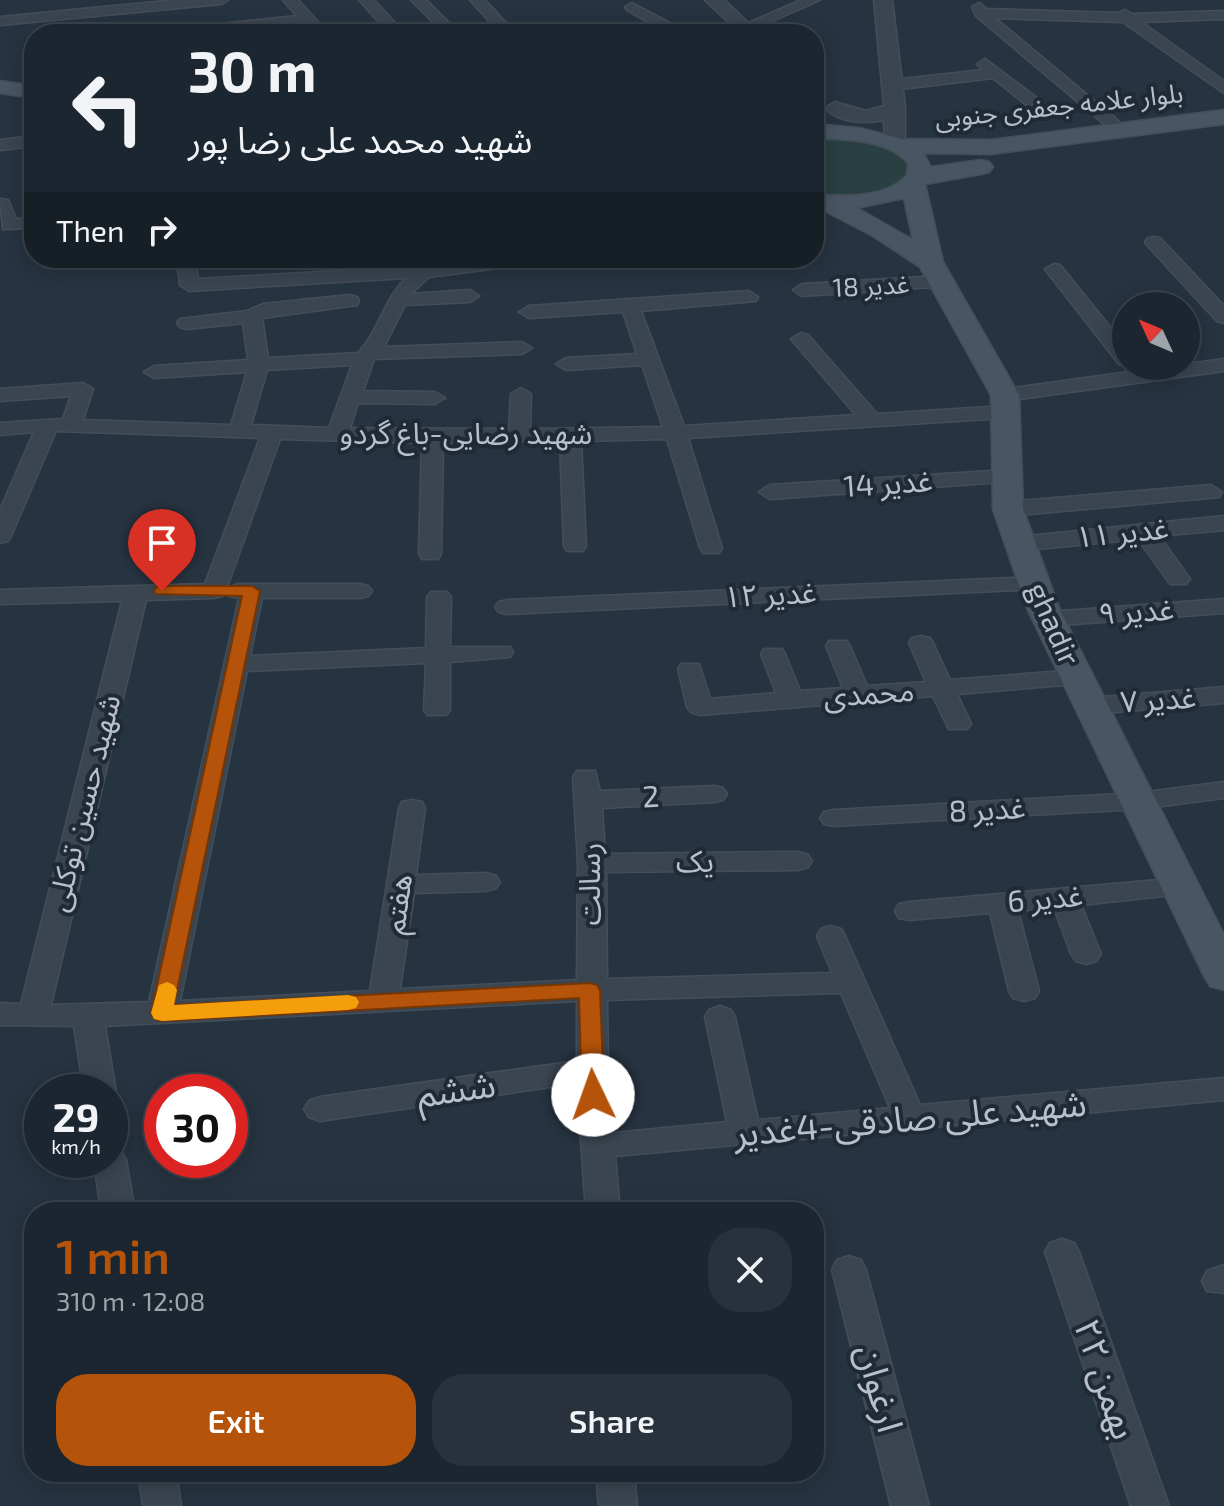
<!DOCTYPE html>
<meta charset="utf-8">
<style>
:root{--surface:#1c2630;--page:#29323c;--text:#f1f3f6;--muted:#a0a5ab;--line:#3a434c;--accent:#b45309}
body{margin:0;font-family:"Exo 2","Noto Sans Arabic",sans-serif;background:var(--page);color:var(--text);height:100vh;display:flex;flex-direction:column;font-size:30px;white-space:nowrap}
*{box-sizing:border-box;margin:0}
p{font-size:26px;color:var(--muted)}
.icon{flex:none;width:44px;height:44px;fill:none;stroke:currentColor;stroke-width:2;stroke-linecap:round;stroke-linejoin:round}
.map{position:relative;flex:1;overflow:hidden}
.drawer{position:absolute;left:24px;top:1202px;width:800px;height:280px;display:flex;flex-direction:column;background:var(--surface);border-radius:32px;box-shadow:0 4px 20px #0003,0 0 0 2px var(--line)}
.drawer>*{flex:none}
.guide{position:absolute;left:24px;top:24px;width:800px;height:244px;border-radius:32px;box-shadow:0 4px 20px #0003,0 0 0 2px var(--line);background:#1c2630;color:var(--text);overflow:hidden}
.needle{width:52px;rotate:314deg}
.tools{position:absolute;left:1112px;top:292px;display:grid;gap:16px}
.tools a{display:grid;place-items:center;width:88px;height:88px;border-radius:50%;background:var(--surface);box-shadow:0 4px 20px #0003,0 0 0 2px var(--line);font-size:40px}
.speed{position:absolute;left:24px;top:1074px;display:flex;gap:16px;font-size:40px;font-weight:700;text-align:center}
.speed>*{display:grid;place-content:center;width:104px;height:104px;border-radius:50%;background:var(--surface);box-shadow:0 4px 20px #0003,0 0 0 2px var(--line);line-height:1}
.speed small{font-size:20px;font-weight:400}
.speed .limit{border:12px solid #d22;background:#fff;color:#111}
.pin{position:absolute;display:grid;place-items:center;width:68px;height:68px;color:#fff;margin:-82px -34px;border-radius:50% 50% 50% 0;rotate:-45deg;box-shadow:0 0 8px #0007}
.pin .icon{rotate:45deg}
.me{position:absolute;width:88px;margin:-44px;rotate:357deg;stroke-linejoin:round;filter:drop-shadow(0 0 6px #0008)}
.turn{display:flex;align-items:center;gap:28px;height:168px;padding:0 32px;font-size:36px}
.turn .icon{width:104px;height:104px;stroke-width:2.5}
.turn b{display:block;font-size:56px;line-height:68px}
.then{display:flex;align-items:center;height:76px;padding:0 32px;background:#0003;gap:16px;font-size:30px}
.round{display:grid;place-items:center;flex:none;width:84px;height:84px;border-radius:32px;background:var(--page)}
.overview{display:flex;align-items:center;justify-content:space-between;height:136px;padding:0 32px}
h1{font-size:48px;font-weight:600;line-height:60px;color:var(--accent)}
.button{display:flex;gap:16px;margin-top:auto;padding:16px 32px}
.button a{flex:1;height:92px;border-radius:32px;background:var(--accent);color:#fff;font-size:32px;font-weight:600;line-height:92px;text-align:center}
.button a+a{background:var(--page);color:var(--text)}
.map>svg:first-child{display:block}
.green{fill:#284041}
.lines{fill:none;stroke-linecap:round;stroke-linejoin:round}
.minor-casing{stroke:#444e59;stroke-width:3}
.tertiary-casing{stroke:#444e59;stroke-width:3}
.secondary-casing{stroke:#444e59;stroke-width:3}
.minor{fill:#3a4550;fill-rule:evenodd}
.tertiary{fill:#3a4550;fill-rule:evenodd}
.secondary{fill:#485563;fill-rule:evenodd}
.route{fill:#b45309;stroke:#753606;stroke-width:2}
.slow{fill:#f59e0b}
.labels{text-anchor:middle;stroke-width:8;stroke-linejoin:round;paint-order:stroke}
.far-street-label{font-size:26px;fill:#b7c0ca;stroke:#1f2a35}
.street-label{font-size:30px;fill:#b7c0ca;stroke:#1f2a35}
.near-street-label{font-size:36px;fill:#b7c0ca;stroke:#1f2a35}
</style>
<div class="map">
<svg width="1224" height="1506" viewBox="0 0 1224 1506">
<rect width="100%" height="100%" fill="#263340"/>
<path class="green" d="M814,136H847L892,147L913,166L911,176C870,199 859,197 814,196Z"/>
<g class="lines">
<defs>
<path id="minor" d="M176,0H228L221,4L0,25V17Z
M283,0H298L329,34H314L304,24L211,33L204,29L211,25L297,16Z
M359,0H374L405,34H390Z
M411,0H426L460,34H445Z
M470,0H485L516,34H501Z
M801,0H820L749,31H739L737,28Z
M632,3L685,31L687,34H669L627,10L625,7Z
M979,3L987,9L1118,13L1125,10L1132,14L1224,11V19L1141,22L1224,81V93L1123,22L995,18L1129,130L1127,133H1115L976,16L972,7Z
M985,59L1041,101V107H1029L993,78L893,90L885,85L893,80L983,70L977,64Z
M34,136V146L0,150V140Z
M0,199L8,200L16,219L34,218V228L3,229Z
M1154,237L1160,238L1224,306V323L1217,321L1148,246L1145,242L1148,238Z
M177,258H195L198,279L465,264L501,258H546L537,263L429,277L411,294L470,290L479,296L470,302L405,305L384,347L522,342L532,348L522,354L374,359L363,391L435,392L445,398L435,404L358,403L350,428L509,429L511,394L521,388L531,394L530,429L663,427L642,365L566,370L556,364L566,358L637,354L623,312L529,318L519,312L529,306L749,291L758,297L756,301L641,311L684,426L856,415L791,339L801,333L808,335L877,414L1005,406L1015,412L1005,418L688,438L722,548L719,553H703L700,548L667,439L581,441L586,546L583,551H567L564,546L560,441L443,443L441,554L438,559H422L419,554L422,443L280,439L226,590L237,584H360L368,586L372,591L368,596L360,598H262L250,656L426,648L427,597L431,592H447L451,597L450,647H510L513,652L510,657L450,662V710L446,715H428L424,710L426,663L247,671L180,1001L370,991L399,808L402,802L412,800L422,802L425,808L416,875L486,873L496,876L500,882L496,888L486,891L414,893L400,989L577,980L578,863L573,777L577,771H595L600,791L714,786L723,788L727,794L723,800L714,802L602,808L605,854L798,852L808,855L812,861L808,867L798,870L606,872L607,979L832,973L817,936L821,929L831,926L841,929L845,936L920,1105L1224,1078V1100L615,1156L620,1212H586L577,1083L320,1121L309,1117L304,1109L309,1101L320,1097L577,1061V1001L105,1026L116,1092L110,1100V1092H84L74,1026L0,1025V1003L21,1004L122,601L0,604V590L205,584L260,438L56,431L11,536L8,541L0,543V510L34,432L0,435V423L63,419L71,396L0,401V389L83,383L93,389L83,420L231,425L247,372L154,378L144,372L154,366L248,360L243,323L187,329L180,327L177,323L180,319L247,311L263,304L350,295L357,297L359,301L357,305L262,318L268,358L358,353C379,331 384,299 406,278L189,291L180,285ZM352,365L329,428L251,425L267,370ZM226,591L229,596L239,598L149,1002L51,1005L146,600L214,598L222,596ZM841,993L890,1108L758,1120L735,1017L731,1010L720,1006L709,1010L705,1017L727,1122L613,1133L608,1070L607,1000Z
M1054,264L1060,265L1126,347V366L1119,364L1048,273L1045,269Z
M940,276L947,278L949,282L947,286L802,296L793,290L802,284Z
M1224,359V371L1005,401L995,395L1005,389Z
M1007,470L1015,471L1018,476L1015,481L770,499L759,492L770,485Z
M1211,485L1222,492L1219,497L1008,516L997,509L1008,502Z
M1224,516V530L1159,536L1190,579L1186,584H1170L1138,539L1019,551L1011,549L1008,544L1011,539L1019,537Z
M1034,577L1042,579L1046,584L1042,589L507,614L499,612L495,607L499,602L507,600Z
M1224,599V613L1048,626L1040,624L1036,619L1040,614L1048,612Z
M921,636L930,638L933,643L950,680L1077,670L1086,672L1089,677L1086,682L1077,684L957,694L971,724L967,729H949L933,696L700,715L691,712L687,707L678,669L681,664H699L710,699L776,693L761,654L764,649H782L785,654L800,691L843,688L826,646L829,641H847L850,646L867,686L926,682L909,643L912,638Z
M1224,687V703L1091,714L1082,711L1078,706L1082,701L1091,698Z
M1224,782V798L1139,809L834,826L824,824L820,818L824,812L834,810L1139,793Z
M1181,878L1191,881L1195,887L1191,893L1081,905L1101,954L1096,961L1086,964L1076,961L1071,954L1054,907L1018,911L1039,991L1035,998L1024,1001L1013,998L1009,991L990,913L909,920L899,918L895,911L899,904L909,902Z
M110,1148L121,1151L126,1160L135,1212H101L94,1160H110Z
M1062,1239L1074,1243L1079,1252L1169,1506H1131L1045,1252L1050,1243Z
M849,1256L861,1260L866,1270L929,1506H891L832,1270L837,1260Z
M1224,1265V1293L1207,1291L1202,1281L1207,1271Z
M138,1472H176L181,1506H143Z
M596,1472H634L637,1506H599Z"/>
<path id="tertiary" d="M705,0H724L760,34H741Z
M874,0H892L905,106V144L895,150L885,144L884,120C865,124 839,123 825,108L835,102L866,111L884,106Z"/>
<path id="secondary" d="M0,81L34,86V98L0,93Z
M1224,110V124L991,154L923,153L931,167L981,160L989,162L993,167L989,172L981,174L925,184L943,262L1019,395L1023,509L1059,608L1224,935V990L1210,986L1204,976L1027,608L993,509L991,395L920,267L873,236L823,210L814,209V195C843,196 887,199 907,175L908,163C888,139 843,139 814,138V124L859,128L902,139L991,140ZM904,198L913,240L857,208Z"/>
</defs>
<use href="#minor" class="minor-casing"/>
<use href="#tertiary" class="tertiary-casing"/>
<use href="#secondary" class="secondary-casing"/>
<use href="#minor" class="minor"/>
<use href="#tertiary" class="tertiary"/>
<use href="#secondary" class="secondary"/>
</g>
<path class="route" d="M162,586H252L260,591L174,1005L590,983L597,985L600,990L604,1095L601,1101H586L582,1095L579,998L162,1021L154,1019L151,1013L242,596L156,594L154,591L156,587Z"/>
<path class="slow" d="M167,982L174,985L177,990L174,1005L348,995L356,997L359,1002L356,1008L348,1010L162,1021L154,1019L151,1013L159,985Z"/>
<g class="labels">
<g class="far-street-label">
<text transform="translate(1059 106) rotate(-6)" y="9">بلوار علامه جعفری جنوبی</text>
<text transform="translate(871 286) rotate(-3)" y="9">غدیر 18</text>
</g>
<g class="street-label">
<text x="466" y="444">شهید رضایی-باغ گردو</text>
<text transform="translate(888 484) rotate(-4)" y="10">غدیر 14</text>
<text transform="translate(1122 533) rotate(-6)" y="10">غدیر ۱۱</text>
<text transform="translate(770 595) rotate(-3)" y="10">غدیر ۱۲</text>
<text transform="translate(1136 612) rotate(-4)" y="10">غدیر ۹</text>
<text transform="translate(1053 624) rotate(66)" y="10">ghadir</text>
<text transform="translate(869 694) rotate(-4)" y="10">محمدی</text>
<text transform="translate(1158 700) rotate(-4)" y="10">غدیر ۷</text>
<text transform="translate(651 797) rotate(-3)" y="10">2</text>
<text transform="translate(84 803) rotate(-76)" y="10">شهید حسین توکلی</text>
<text transform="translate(987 810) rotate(-3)" y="10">غدیر 8</text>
<text transform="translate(695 862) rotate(-1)" y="10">یک</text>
<text transform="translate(590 884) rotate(-90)" y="10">رسالت</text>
<text transform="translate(1045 899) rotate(-5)" y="10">غدیر 6</text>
<text transform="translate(398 904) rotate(-82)" y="10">هفتم</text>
</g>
<g class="near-street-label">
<text transform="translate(456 1089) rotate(-8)" y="13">ششم</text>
<text transform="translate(910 1118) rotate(-5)" y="13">شهید علی صادقی-4غدیر</text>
<text transform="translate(1106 1379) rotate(71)" y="13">۲۲ بهمن</text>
<text transform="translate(880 1388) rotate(75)" y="13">ارغوان</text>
</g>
</g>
</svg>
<div class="tools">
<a><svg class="needle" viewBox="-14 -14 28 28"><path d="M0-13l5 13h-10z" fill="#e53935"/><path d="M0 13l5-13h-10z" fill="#a0a5ab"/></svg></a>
</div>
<div class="speed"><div>29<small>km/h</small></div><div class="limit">30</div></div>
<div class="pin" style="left:162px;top:591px;background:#d93025"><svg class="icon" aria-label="arrive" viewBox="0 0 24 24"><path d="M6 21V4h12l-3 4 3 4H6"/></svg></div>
<svg class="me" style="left:593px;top:1095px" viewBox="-20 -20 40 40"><circle r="19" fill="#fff"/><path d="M0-13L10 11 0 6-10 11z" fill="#b45309"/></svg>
<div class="guide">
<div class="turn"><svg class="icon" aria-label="left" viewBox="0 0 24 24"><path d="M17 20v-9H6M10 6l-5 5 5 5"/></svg><div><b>30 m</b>شهید محمد علی رضا پور</div></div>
<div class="then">Then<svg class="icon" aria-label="right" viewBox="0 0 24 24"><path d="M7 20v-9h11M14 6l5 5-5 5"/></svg></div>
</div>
<section class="drawer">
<div class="overview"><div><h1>1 min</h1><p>310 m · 12:08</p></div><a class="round"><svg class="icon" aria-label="close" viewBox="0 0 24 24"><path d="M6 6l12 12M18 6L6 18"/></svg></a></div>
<div class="button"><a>Exit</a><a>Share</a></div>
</section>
</div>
